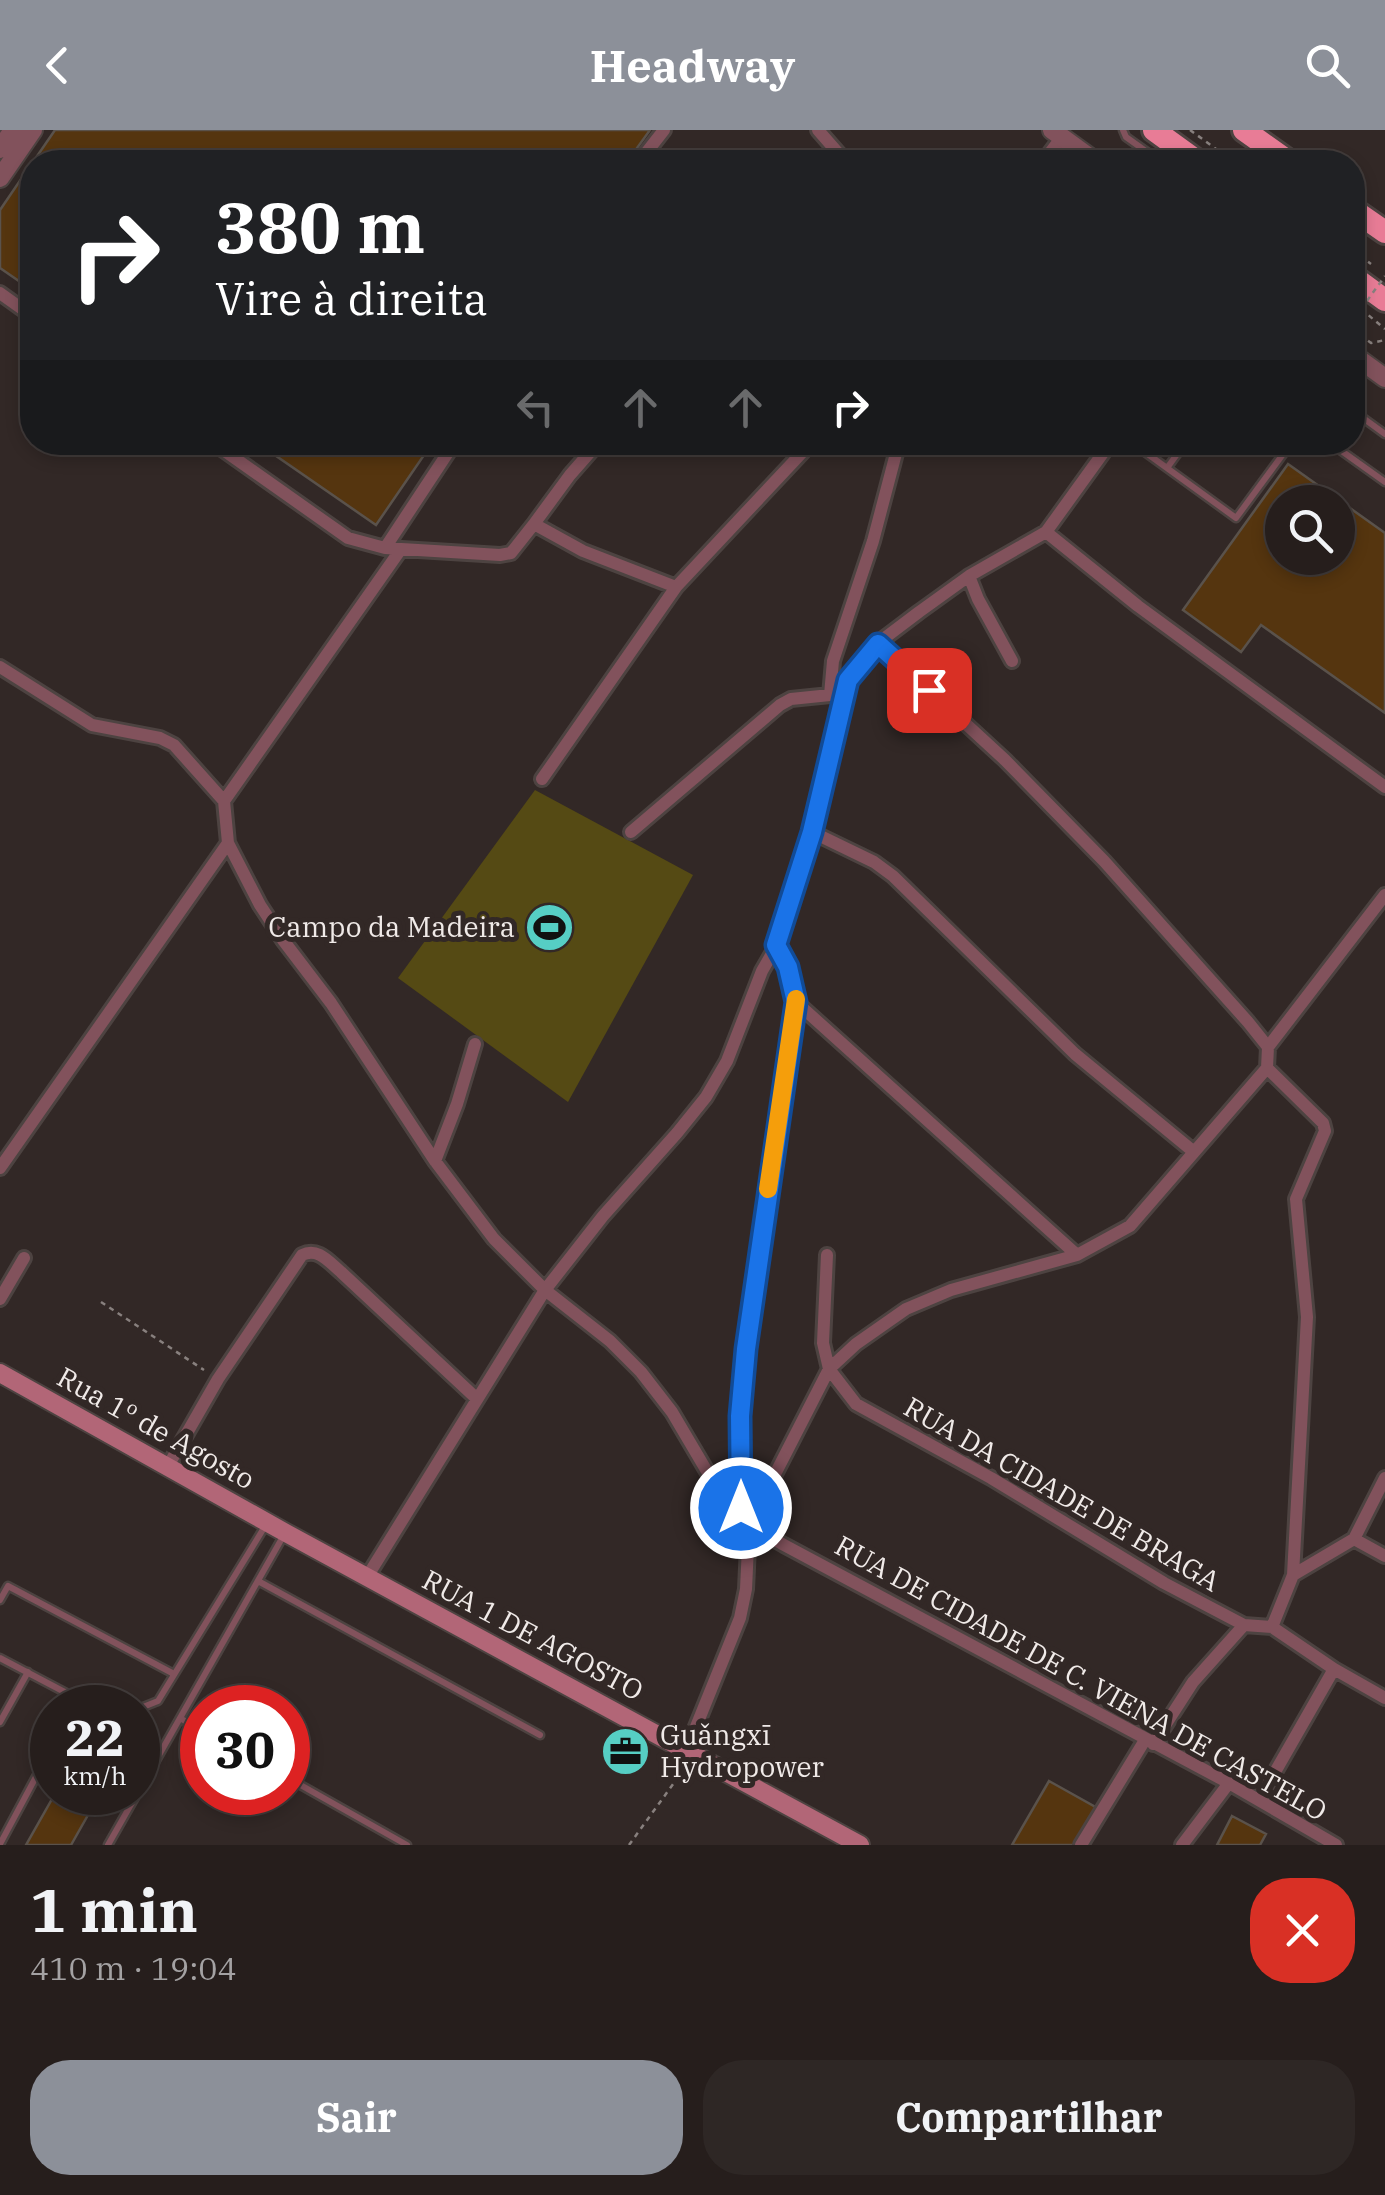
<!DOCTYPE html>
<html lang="pt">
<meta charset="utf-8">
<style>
:root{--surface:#261e1c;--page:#2e2725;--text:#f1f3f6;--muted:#a4a2a3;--line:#423c3b;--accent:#8c9099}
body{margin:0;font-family:"IBM Plex Serif",serif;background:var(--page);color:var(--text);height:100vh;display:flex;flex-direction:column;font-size:38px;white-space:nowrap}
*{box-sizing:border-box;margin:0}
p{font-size:32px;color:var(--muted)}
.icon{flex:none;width:55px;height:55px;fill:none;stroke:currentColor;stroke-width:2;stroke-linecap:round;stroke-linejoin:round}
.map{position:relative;height:1715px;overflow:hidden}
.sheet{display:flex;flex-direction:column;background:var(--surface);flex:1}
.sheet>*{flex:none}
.hud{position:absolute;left:20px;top:20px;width:1345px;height:305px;border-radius:40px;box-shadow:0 5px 15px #0003,0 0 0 2px var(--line);background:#202124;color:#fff;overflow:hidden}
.fabs{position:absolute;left:1265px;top:355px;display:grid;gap:20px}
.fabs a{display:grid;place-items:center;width:90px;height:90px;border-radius:50%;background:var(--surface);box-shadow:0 5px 15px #0003,0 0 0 2px var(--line);font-size:50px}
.speed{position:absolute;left:30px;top:1555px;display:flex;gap:20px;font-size:50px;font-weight:700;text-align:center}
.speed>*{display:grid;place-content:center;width:130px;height:130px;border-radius:50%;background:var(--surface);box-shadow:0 5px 15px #0003,0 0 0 2px var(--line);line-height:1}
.speed small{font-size:25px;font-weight:400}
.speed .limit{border:15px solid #d22;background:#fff;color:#111}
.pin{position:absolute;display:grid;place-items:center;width:85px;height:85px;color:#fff;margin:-42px;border-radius:20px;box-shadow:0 5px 15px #0006}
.me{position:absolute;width:110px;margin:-55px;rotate:0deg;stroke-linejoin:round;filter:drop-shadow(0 0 8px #0008)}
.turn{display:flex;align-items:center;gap:35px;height:210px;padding:0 30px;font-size:45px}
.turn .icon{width:130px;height:130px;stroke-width:2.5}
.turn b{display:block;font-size:70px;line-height:85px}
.lanes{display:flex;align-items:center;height:95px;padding:0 30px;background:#0003;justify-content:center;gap:50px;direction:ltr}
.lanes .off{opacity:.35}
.round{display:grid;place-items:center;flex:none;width:105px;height:105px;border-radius:40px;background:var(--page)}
.summary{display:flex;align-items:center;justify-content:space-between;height:170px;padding:0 30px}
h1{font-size:60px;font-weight:700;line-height:75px}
.button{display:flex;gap:20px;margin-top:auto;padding:20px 30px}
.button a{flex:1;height:115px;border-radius:40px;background:var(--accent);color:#fff;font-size:40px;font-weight:700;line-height:115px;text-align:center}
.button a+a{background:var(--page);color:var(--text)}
header{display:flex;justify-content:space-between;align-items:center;height:130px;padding:0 30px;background:var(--accent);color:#fff;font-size:45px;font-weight:700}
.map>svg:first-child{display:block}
.green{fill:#554a14}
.building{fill:#55350f;stroke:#5a524b;stroke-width:2.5;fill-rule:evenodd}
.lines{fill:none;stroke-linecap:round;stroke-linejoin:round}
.service-casing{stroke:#4d4341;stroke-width:11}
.minor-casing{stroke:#4d4341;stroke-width:18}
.tertiary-casing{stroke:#4d4341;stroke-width:22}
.secondary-casing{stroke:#4d4341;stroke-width:22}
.trunk-casing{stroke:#4d4341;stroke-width:28}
.path{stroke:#88807e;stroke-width:2.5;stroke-dasharray:5 5;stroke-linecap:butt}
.service{stroke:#82525c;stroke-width:6}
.minor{stroke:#82525c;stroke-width:12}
.tertiary{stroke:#82525c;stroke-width:18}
.secondary{stroke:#b26677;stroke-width:18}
.trunk{stroke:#e87c96;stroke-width:22}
.path-bridge{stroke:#88807e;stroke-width:2.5;stroke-dasharray:5 5;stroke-linecap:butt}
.route-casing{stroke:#114b97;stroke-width:25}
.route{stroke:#1a73e8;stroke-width:18}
.slow{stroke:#f59e0b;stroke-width:18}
.labels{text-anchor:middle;stroke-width:10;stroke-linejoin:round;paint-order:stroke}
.poi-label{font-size:28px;fill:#f0eae8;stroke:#322826;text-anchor:end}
.street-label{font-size:28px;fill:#f0eae8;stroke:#322826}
</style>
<header><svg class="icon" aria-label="back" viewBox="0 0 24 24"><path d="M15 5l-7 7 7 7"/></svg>Headway<svg class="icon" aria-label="search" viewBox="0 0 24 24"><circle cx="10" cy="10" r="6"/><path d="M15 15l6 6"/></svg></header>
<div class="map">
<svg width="1385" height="1715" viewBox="0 0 1385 1715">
<rect width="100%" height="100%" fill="#322826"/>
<path class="green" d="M535,660L693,745L568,972L398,848Z"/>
<path class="building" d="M55,0H650L627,32H33Z
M32,33V160L0,138V80Z
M256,312H433L376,395Z
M1288,334L1385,403V583L1261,495L1241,522L1183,480ZM1282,372H1338V428H1282Z
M1049,1651L1099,1679L1078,1715H1012Z
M56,1662H101L71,1715H26Z
M1232,1686L1266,1704L1260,1715H1217Z"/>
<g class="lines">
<defs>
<path id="service" d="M1123,0L1126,7L1161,32
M1352,280L1385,304
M1131,312L1236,388L1292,312
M1329,312L1385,352
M1153,328L1164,312
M1167,338L1186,312
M258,1451L540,1605
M0,1470L8,1456L174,1544
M0,1528L95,1578
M138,1579L158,1571L267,1393
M180,1588L202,1601
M0,1592L28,1542
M288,1648L407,1715
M0,1714L52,1617
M108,1715L285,1403"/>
<path id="minor" d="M818,0L846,32
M639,32L664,0
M1043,32L1062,7
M0,163L32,186
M212,312L348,408L385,418L500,425L511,423L534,394L583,421L676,457
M534,394L570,345L599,312
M1046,402L1138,476L1385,657
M385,418L455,312
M969,446L978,469L1012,531
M878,513L1005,630L1104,731L1248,892L1268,917L1267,938L1323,993L1325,1001L1296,1069L1307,1187L1293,1445
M0,537L92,595L160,608L174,615L224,671L228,713L0,1038
M830,565L833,531L873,411L899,312
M542,649L676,457L812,312
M224,671L401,419
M631,702L780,575L791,569L830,565L848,550L878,513L919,482L969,446L1046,402L1111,312
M812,702L874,732L893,746L1075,924L1194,1022
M228,713L260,775L283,810L331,873L435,1031L494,1109L545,1160L610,1211L641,1242L672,1282L728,1377L749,1395L784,1415L1229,1653L1336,1715
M796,872L1077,1125
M1268,917L1385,765
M435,1031L457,974L475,914
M827,1125L823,1213L829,1239L856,1274L991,1348L1164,1453L1244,1495L1272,1497L1334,1539L1385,1568
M0,1169L24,1128
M168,1336L218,1249L302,1125C318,1117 329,1132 341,1142L476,1268
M741,1388L740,1286L745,1219L796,872L789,837L777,815
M1354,1409L1385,1426
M367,1447L545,1160L603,1086L677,1003L706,967L727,931L762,841L777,815L812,702L848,550
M1272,1497L1293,1445L1354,1409L1385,1348
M1153,1614L1193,1552L1244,1495
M687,1619L740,1488L746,1459L749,1395L829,1239L856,1214L906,1179L951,1160L1077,1125L1130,1096L1267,938
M1259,1670L1334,1539
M1081,1715L1145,1610
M1182,1715L1229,1653"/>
<path id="tertiary" d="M1052,0L1096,32
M0,19L13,0
M0,48L33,0
M1352,224L1385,248"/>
<path id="secondary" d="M0,1243L286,1403L860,1715"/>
<path id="trunk" d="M1154,0L1198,32
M1244,0L1289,32
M1352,79L1385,102
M1352,146L1385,170"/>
</defs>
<use href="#service" class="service-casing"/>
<use href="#minor" class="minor-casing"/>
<use href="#tertiary" class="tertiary-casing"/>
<use href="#secondary" class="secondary-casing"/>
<use href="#trunk" class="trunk-casing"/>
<path class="path" d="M1190,0L1234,32
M1352,120L1371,134
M1361,179L1385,199
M1352,199L1371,213L1385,210
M101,1172L204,1240
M629,1715L684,1639"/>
<use href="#service" class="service"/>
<use href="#minor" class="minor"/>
<use href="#tertiary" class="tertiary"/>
<use href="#secondary" class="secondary"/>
<use href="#trunk" class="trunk"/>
<path class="path-bridge" d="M1361,179L1385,146"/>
</g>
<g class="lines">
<defs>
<path id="route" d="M741,1378L740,1286L746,1219L796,872L788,837L776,815L812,702L848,550L878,514L929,560"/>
</defs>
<use href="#route" class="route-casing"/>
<use href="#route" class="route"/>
<path class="slow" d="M768,1059L796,869"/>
</g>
<defs>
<symbol id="stadium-disc" viewBox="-11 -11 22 22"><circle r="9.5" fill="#56cec4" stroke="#322826"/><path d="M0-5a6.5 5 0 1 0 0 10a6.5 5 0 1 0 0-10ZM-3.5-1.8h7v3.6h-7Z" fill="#111"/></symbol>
<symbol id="office-disc" viewBox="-11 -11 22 22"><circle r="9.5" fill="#56cec4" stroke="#322826"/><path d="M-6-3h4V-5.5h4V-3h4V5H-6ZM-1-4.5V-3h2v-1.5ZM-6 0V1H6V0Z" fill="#111"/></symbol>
</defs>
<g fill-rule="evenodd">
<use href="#stadium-disc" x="522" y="770" width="55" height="55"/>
<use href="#office-disc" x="598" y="1594" width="55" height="55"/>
</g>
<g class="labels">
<g class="poi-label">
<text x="515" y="807">Campo da Madeira</text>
<text x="660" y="1615" text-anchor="start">Guǎngxī<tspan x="660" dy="32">Hydropower</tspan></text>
</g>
<g class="street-label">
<text transform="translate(156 1298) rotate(29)" y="10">Rua 1º de Agosto</text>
<text transform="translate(1062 1364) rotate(30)" y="10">RUA DA CIDADE DE BRAGA</text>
<text transform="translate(533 1505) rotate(28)" y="10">RUA 1 DE AGOSTO</text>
<text transform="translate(1081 1548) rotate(29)" y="10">RUA DE CIDADE DE C. VIENA DE CASTELO</text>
</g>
</g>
</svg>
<div class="fabs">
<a><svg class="icon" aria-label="search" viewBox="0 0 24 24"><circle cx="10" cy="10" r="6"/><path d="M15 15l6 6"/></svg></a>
</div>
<div class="speed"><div>22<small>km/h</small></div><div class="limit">30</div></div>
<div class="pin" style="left:929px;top:560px;background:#d93025"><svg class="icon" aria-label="arrive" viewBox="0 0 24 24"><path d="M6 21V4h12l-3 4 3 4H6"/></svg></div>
<svg class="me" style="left:741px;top:1378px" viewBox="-20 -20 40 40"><circle r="17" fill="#1a73e8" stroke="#fff" stroke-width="3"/><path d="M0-11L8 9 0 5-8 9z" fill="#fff"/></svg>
<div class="hud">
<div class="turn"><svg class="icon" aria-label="right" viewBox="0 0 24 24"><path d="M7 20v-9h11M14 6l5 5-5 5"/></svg><div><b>380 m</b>Vire à direita</div></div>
<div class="lanes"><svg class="icon off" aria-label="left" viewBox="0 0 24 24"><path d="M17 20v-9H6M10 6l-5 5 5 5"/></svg><svg class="icon off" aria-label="ahead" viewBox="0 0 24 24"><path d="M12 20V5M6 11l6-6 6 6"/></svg><svg class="icon off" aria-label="ahead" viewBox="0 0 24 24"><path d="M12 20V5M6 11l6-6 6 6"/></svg><svg class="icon" aria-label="right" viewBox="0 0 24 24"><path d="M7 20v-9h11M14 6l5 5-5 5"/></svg></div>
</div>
</div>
<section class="sheet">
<div class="summary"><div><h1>1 min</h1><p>410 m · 19:04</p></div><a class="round" style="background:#d93025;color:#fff"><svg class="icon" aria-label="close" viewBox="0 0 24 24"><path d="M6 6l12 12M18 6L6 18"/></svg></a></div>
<div class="button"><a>Sair</a><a>Compartilhar</a></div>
</section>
